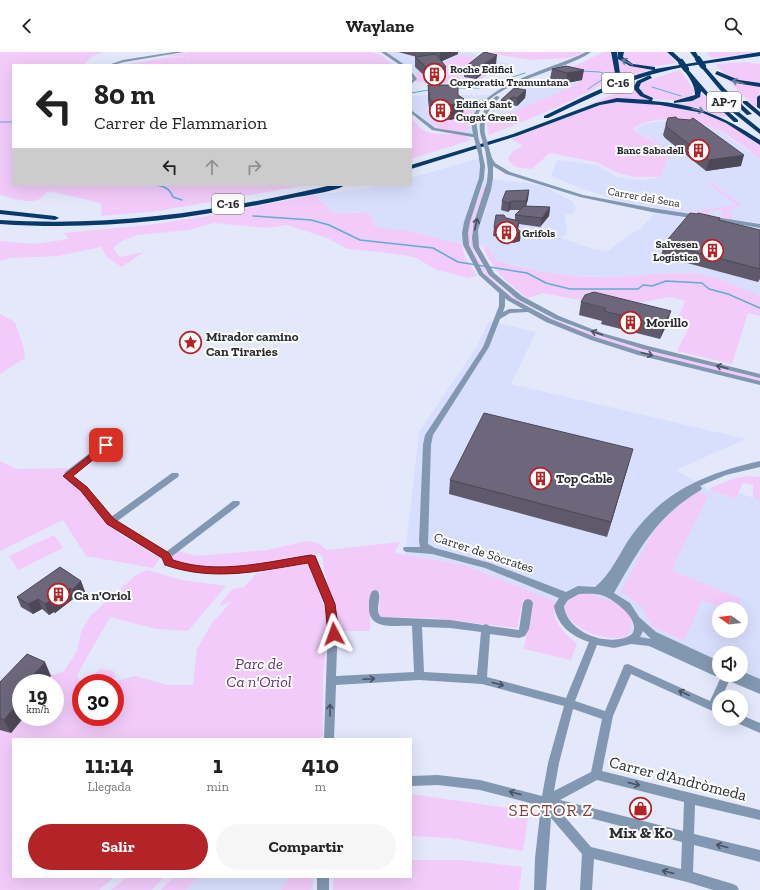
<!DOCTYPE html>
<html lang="es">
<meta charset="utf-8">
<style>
:root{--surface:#fff;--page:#f6f6f6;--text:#222;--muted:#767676;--accent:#b42327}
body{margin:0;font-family:"Zilla Slab",serif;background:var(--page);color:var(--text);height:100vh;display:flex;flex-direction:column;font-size:15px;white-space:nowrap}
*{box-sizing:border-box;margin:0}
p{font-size:13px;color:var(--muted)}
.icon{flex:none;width:22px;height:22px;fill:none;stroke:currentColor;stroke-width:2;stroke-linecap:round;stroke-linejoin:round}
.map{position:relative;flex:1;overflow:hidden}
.side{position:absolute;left:12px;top:686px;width:400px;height:140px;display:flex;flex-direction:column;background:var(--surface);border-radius:0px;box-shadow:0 4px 16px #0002}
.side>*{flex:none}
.hud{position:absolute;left:12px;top:12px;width:400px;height:122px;border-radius:0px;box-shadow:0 4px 16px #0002;background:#fff;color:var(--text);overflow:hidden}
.needle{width:26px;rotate:285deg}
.tools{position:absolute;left:712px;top:550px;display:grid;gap:8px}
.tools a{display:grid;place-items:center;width:36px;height:36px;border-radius:50%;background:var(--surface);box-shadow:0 4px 16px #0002;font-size:20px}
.speed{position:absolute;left:12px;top:622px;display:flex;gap:8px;font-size:20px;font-weight:700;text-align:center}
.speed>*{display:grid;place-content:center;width:52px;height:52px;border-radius:50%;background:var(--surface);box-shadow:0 4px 16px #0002;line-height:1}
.speed small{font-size:10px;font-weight:400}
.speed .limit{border:6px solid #d22;background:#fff;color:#111}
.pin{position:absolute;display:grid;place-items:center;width:34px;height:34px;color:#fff;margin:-17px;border-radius:8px;box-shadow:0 2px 6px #0006}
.me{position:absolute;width:44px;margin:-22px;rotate:356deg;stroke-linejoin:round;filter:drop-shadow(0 0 3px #0008)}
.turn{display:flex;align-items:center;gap:14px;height:84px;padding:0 16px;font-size:18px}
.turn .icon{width:52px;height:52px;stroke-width:2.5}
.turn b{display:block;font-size:28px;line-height:34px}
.lanes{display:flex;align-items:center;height:38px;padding:0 16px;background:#0003;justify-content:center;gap:20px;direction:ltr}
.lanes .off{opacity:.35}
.eta{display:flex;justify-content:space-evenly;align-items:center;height:68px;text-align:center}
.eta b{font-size:24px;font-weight:700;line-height:28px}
.primary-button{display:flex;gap:8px;margin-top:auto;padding:8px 16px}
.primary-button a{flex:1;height:46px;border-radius:24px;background:var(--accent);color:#fff;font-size:16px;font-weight:700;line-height:46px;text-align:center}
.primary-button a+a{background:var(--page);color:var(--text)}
header{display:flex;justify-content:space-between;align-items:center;height:52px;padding:0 16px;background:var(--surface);font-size:18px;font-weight:700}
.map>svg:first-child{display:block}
.built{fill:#d8dffe;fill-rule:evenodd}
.green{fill:#f2cbfb;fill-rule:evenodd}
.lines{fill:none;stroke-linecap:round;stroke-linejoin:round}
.stream-far1{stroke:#5aadd6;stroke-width:1}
.stream{stroke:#5aadd6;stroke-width:1.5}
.minor{fill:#8297b1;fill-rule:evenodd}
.highway{fill:#07396b;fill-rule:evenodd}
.minor-bridge{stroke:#8297b1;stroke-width:4.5}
.highway-bridge{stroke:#07396b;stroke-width:6}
.wall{fill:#5e596b}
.shaded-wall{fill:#4c4857}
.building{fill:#6d677c;stroke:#4c4857}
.oneway{stroke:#5e7e9f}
.oneway2{stroke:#495160}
.route{fill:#b42327;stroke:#751719}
.labels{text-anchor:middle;stroke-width:4;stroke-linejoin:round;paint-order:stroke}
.far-poi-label{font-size:11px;font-weight:bold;fill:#2a2c34;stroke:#fff;text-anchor:start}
.far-street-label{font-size:11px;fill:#2a2c34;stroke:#fff}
.shield{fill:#fff;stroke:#6a6b71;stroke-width:1}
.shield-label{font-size:12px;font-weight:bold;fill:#2a2c34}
.poi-label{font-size:13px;font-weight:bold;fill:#2a2c34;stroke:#fff;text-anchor:start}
.street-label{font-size:13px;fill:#2a2c34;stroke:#fff}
.near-park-label{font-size:16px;font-style:italic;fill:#682e76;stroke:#fff}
.near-street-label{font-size:16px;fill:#2a2c34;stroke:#fff}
.near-poi-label{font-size:16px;font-weight:bold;fill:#2a2c34;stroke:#fff}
.near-neighbourhood-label{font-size:17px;letter-spacing:1px;fill:#853d39;stroke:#fff}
</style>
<header><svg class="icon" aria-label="back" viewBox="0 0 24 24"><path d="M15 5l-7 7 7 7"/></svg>Waylane<svg class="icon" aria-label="search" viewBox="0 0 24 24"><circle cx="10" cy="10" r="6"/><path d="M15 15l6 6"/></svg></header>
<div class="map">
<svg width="760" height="838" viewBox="0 0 760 838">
<rect width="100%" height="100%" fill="#e4e8fb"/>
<path class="built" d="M383,0H471L478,4L511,12L496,17L474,32L413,29L415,27L411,20V13H403Z
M565,19L592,27L487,71L495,53L507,43L522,35Z
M424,43H492L477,59L474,80L469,82L434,77L411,59V45Z
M675,68L695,70L715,76L760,107V171L675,159L623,150L583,137L551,124L557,108L597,113L617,125L641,128L661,125L669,100L637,80L635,76L647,71Z
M479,106V126L529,131L545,135L572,149L576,156L572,162L565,163L567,182L561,186L593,197L608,199L627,184L640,177L657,159L760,174V244L705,224L687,222L607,225L570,224L543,220L498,209L494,206L488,195L436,187L416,180L389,178L374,174L373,169L358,160L340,162L331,160L328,155L314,143L365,137L382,133H411V126Z
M489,269L536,280L511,332L746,387L676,418L710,438L736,447L739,441L760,448V637L741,623V601H719V620L464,513L405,503L419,380L477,294ZM719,557H741V579H719Z
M197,825H314L313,838H187Z"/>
<path class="green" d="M0,0H104L93,4L83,13H13V133H307L158,159L102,164L101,153L99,151C82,146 65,143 47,139C38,157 15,146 0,143Z
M190,0H372L381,3L393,13H121L165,6L187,5L189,7V5L166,4Z
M483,0H584L570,6L530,8Z
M603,0H610C611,6 618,15 616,20C612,35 508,76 489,83L487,71L576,33L583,26L581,24L565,19Z
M616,0H618V7L632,14L652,17L617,28L621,23Z
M624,0H666L676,11C659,14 639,18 624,6Z
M707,0H759L711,6Z
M462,3L482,8L458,19L439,13Z
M744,10L760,12V31C743,30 725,27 716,12Z
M497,13L506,14L496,17L474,32L415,30L417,25L415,21L421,20L429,28L438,27L442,16L459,23L458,25L462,28L475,29Z
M680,18L694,38L692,45C677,49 650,52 640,37V33L644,30Z
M727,28L737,31L760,34C760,43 755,47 757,57Z
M634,32L633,37C644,49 697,60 701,41L727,65C718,66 706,59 697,56C662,48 622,42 588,54Z
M468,48H481L470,64L467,79C454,81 438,78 429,68L441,71L442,68H450L462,65L463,63L461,60L473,55L469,52Z
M624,49C656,52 692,53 721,68C735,75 747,85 760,94V107C747,97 734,87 720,79C701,68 652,61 634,76L635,79L665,97L649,83L650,82L674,103L669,101L661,125H634L618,121L596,110L550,101L532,117C522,116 512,117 508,106L513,99L523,94L511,87L602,52Z
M411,65C416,71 420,77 428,80C440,85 462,78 471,88L411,107Z
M707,131L713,132L741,153L728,158L732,163V167L719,165L723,160L721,158L711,159L707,163L685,161L736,153Z
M483,134L486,135C480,151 469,171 472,190C486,260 613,289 672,304C701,311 731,319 760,326V329C731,322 701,314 672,307C612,291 483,261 469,189C465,170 478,152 483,134Z
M314,143L328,155L331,160L340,162L366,160L371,164L374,174C388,178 403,177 417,181C432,185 446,189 461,191L465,205L477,224L468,226L437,218L414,205L381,200L348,197L327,186L287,173L266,176L214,171L189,178L137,183L122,189L114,195V198L120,205L144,200L122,215L107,205L101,195L58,204L11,206L0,209V189L34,192L69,187L64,181L148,173L208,164Z
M483,195H488L494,206L498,209C534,219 569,226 606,225C636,225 667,219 697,222C718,224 740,236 760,244V264L748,261L732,312L677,299L689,275L676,271L685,249L670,245L627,253L574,247L543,241L528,246C508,232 493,218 483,195Z
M0,262L15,270L24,297L25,306L0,322Z
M0,409L16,417L67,416L69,419L65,425L81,439L107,472L123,484L160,506L153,516L86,504L63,468L0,499Z
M749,424L760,425V449L753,446V433L743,431L736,447L710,438V436L735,426Z
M696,438L708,444L676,508L673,517L675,520L741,547L737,557H724L702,548L684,589L652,574L642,555L621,539L649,487L661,470Z
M54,483L63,496L18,518L9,504Z
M307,489L318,491L327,498L400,490L394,501L464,513L556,550C549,569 565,581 577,592L571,608L524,597L532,550L523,548L517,576L433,566L379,565L380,539L371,538L370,579H340L324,518L323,507L320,501C287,507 199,529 171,507V504L179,499L195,504L267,498Z
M307,511L310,512L328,568L323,626V684L318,687H13V825H114L99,838H0V643L38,617L53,623L64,619L77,599L81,580L90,564L136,523L147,518L182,528L226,534L188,579L156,577L110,565L77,623L81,632L79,639H81V665H115V631H107L135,624L168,633H193L197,597L212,571L232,549L221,554L220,552L232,537L244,535L257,521ZM21,631H55V665H21Z
M585,541C606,546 645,557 626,585C585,594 537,549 585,541Z
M101,617L111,618L115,621L116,625L91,631L92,623Z
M411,742L529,759L523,799L451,786L411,784Z
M411,808H463L522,815L519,838H333L334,825H411Z
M127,825H164L152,838H111Z
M173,825H197L187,838H161Z
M290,825H312L311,838H281Z"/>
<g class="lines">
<path class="stream-far1" d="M581,19L600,20L611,25
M652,35L681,44
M456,36H479L525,21
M588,37L603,27L602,22L604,21
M411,41L429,38
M0,70H13"/>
<path class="stream" d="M151,133C162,133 169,135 173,145L182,148
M253,164L311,168L329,173L360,188L433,196L458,210L527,221L546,231L570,237H638L643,233L652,234L666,229L702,231L709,237L728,242L760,256"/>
<path class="minor" d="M174,0H184L124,10L114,13H108L123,8Z
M381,0H386L405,13H400Z
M586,0H591C563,20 489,30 477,65C475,72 479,80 478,86L432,78L411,61V58L435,76L473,82C472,76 471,69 473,64C487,31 555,16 586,0Z
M411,19L417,27L411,32V29L413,27L411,24Z
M496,44L500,45C488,58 483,65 485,83L481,84C476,68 485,54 496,44Z
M485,96H489L492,106L495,111L510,120L583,143L652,156L698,163L701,165L698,167L652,160L580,145L506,122L493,114V126L491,138L478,178L479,195L494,221L522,244L559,264L602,281L648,294L760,322V326L643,297L598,283L555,267L517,247L489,223L473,195L472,186L474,170L487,130L488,118Z
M478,99L482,100L485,114L484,126L470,170L468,181L469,193L483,221L512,246L551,267L595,285L643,300L760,329V333L638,303L591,288L546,270L528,260L510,261L500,267L489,295L433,383L431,393L428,492L435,496L490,511L566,540L578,534L595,535C612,521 619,501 632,483C665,438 707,421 760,409V415L726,423L700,434L702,436L701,438C656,464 639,498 614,541L630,551L639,565L656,580L719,609V623H741V619L760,627V642L729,629L722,645H719V662L631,622L613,664L602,719L760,758V768L695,753L694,782L760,798V810L694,793L693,820L733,832L737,834L739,838H713L687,830L594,807L592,838H580L582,802L551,766L546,838H534L535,806L541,754L480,738L438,733L411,734V724L438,723L480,728L542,744L548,711L564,654L482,632L419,628L336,633L334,687H324L328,571L325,552L309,510L236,522L200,521L166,513L162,506L107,472L81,439L64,425L65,420L103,391H109L110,393L109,395L72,424L87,435L111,465L172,421H178L179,423L178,425L116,470L166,500L233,449H239L240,451L239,453L171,505L172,508L200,515L236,516L309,503L316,506L335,552L338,571L336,624L414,620L412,574C396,573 368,579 369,555C369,550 369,544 372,539L375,538L378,539C382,548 374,558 381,565L450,568L483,573L486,572L490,574L519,578L523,551L525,548L528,547L531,548L533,551L529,577L525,584L519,586L490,582L487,625L566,646L589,590C571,584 557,573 554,554L559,546L485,516L432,502L407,500L404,499L403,497L404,495H420L419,489L423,393L425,383L483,295L499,254V241L479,223L463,193L462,181L464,170L479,126L480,114ZM505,246L507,248L523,257H509L503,260L505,254ZM579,542C587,542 596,541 604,544C614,548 642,568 632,582C630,584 629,583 627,585C605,594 567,580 564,554L568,548ZM422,575L450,576L481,580L477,623L424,620ZM643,579L651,587L640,585ZM631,592L649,594L715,624L721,625L710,649L628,612L624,613L623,616L605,659L575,649L597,593L614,596ZM573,657L602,667L591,720L554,739L559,711ZM597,728L684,750L683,779L560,748ZM559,758L682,790L681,817L591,795Z
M709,164L760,172V176L707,167V165Z
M741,663L760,671V681L735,670L734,667H741Z
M317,825H329V838H317Z"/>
<path class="highway" d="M611,0H617L620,21L619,25L608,33L605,31L614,23L615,21Z
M618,0H624L623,5L633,12L655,15V17L760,0V4L703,12L724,36L752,62L747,63L720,38L700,14L703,12C641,20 603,40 548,66H544V64C580,47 614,28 653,18L630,14L618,7Z
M667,0H673L683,9L678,10Z
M690,0H696L700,8H696Z
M686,15L710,43L738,68V70H734L701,39L700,45L692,49L674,51V49L695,43C695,33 689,25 683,17Z
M717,19L739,28L760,31V35L736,31L715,22Z
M650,23L652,26L641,31L639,36L644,42L653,46L652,49C696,52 723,64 760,88V93L726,71L703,61L660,53L617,50L600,53L517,84L411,117V113L513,82L596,51L617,46L650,48L640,44L633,36L637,29Z
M760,43V57L757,55V45Z
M743,49H747L760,60V65L743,51Z
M731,57H735L760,77V82L731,59Z
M332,133H345C338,139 303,144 292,146C193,167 102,179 0,172V168C117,175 218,159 332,133Z
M0,158L55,164L59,166L55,168L0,162Z"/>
<path class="minor-bridge" d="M483,83L487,97
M476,85L480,100"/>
<path class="highway-bridge" d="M698,7L703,14
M681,10L686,17"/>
</g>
<path class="wall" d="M398,0H458V2L442,9L446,15V25H439V27L429,28L415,15V5H417Z
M496,12L476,27L464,25L465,15Z
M566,14L582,28L566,31L550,27L552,17Z
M428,33L458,43L464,47L463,63L462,65L450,68L437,67L430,64L428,48Z
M526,38L525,46L517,54L511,53L507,57L500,56L501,48Z
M678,67L741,114L706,119L665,86L663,83L666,72Z
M529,138L528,147L526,154L550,155L549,164L540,175L519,172L518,177L520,189L513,191L507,187L493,184L494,175L506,166L515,168V163L520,158H510L508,160L501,158L502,149Z
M697,162L720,166L719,168L760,178V227L758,230L661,204L664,192Z
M581,250L667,272L660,287L601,272L602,269L579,263Z
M629,411L607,485L449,442L450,428Z
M81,529L85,540L76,548L73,547L55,561L54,560L49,563L42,557L33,562L21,555L17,545Z
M51,624L21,631V665H24L11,681L0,678V630Z"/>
<path class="shaded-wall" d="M442,0H458V2L440,10V1Z
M497,3L496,12L476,27L477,17Z
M439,17V27L429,28L430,18Z
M584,18L582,28L566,31L567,21Z
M526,38L525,46L517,54V46Z
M512,45L511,53L507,57L508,49Z
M464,47L463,63L462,65L450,68L451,53Z
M744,103L741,114L706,119L709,108Z
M529,138L528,147L525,158L526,149Z
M511,149L510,158L508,160L509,151Z
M550,155L549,164L540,175L542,166Z
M519,169L518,178L521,180L520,189L513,191L514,181L517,176Z
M671,259L667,272L660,287L663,274Z
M633,397L629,411L607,485L611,470Z
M81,529L85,540L76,548L72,538Z
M70,536L73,547L55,561L51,550Z
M38,547L42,557L33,562L28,552Z
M50,549L54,560L49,563L45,552Z
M45,610L51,624L45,631H26Z
M21,648V665H24L11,681L4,668Z"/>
<path class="building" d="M484,0L497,3L477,17L465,15Z
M436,2L446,15H438L439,17L430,18L415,5Z
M566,14L584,18L567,21L552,17Z
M428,33H458V43L464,47L463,49L451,53L438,51L430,48Z
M514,36L526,38L517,46L512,45L508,49L501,48Z
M676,65L678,67L690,68L693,66L744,103L709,108L667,75L666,72L668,66Z
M529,138L526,149H511L509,151L502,149L506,139Z
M524,154L550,155L542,166L515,163Z
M690,161L697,162L698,161L720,166L719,168L760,178V217L664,192Z
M496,163H504L506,166L519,169L517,176L521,180L514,181L508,178L494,175Z
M594,240L671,259L663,274L604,259L606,256L581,250L585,243Z
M484,361L633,397L611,470L450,428Z
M60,515L81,529L72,538L70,536L51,550L50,549L45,552L38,547L28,552L17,545Z
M27,602L45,610L26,631H21V648L4,668L0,666V630Z"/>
<defs><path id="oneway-shaft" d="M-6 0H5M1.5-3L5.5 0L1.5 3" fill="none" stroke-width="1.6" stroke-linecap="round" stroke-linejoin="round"/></defs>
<g class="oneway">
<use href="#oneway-shaft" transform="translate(627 10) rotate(-152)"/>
<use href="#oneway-shaft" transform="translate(738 30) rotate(-164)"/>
<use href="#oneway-shaft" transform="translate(698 58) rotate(15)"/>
</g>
<g class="oneway2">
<use href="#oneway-shaft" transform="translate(476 172) rotate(-78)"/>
<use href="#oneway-shaft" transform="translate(597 281) rotate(-162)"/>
<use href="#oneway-shaft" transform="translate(647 302) rotate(15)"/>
<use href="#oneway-shaft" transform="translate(722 315) rotate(-166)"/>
<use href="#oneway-shaft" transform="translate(369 627) rotate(-3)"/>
<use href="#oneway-shaft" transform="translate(498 632) rotate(15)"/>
<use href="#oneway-shaft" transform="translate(684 641) rotate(-155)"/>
<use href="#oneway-shaft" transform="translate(330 658) rotate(-90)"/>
<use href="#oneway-shaft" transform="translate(634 732) rotate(14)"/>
<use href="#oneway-shaft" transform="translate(515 741) rotate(-165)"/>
<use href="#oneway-shaft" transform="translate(722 794) rotate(-165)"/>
<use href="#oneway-shaft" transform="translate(668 820) rotate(-166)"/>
</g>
<path class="route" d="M106,390L109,391V395L73,424L87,435L114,467L169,501L173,508C218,523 266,510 311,503L315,504L335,552L339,582L338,585H330L328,582L325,552L308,511C259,519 214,530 165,513L162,506L107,472L81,439L63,424Z"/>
<defs>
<symbol id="building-ring" viewBox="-11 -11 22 22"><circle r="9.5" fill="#fff" stroke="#b42327" stroke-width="1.5"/><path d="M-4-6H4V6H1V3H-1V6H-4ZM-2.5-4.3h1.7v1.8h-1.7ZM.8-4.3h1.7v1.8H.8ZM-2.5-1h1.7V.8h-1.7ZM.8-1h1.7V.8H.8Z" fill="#b42327"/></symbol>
<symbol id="sight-ring" viewBox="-11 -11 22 22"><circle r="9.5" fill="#fff" stroke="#b42327" stroke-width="1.5"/><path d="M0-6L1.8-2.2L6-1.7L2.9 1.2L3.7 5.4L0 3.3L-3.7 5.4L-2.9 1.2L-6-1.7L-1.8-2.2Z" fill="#b42327"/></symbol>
<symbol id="shop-ring" viewBox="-11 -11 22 22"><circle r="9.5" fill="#fff" stroke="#b42327" stroke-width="1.5"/><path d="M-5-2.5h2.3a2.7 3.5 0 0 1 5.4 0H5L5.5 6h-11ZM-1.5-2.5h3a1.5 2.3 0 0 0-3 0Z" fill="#b42327"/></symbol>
</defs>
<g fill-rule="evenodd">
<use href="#building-ring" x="422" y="10" width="25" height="25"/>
<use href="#building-ring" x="428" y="46" width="25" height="25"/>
<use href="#building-ring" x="686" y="86" width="25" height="25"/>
<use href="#building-ring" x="494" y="168" width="25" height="25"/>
<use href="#building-ring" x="700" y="186" width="25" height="25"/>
<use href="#building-ring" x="618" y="258" width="25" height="25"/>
<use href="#sight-ring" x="178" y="278" width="25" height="25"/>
<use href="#building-ring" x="528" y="414" width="25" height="25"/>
<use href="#building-ring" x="46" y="530" width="25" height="25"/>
<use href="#shop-ring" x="628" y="744" width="25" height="25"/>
</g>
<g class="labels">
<g class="far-poi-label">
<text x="450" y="21">Roche Edifici<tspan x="450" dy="13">Corporatiu Tramuntana</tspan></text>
<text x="456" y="56">Edifici Sant<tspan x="456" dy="13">Cugat Green</tspan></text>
<text x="684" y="102" text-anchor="end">Banc Sabadell</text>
<text x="522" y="185">Grifols</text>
<text x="698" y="196" text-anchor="end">Salvesen<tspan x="698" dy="13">Logística</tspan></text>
</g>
<g class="far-street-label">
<text transform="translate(644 145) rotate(10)" y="4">Carrer del Sena</text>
</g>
<g class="shield">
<rect x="602" y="21" width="32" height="20" rx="3"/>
<rect x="707" y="40" width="34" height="20" rx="3"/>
<rect x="212" y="142" width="32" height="20" rx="3"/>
</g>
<g class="shield-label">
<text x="618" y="35">C-16</text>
<text x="724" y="54">AP-7</text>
<text x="228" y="156">C-16</text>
</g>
<g class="poi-label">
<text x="646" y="275">Morillo</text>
<text x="206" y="289">Mirador camino<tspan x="206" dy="15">Can Tiraries</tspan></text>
<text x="556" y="431">Top Cable</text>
<text x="74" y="548">Ca n'Oriol</text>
</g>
<g class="street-label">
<text transform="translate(484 500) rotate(18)" y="5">Carrer de Sòcrates</text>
</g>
<g class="near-park-label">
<text x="259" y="617">Parc de<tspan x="259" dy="18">Ca n'Oriol</tspan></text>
</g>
<g class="near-street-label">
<text transform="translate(678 726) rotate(14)" y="6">Carrer d'Andròmeda</text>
</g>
<g class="near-poi-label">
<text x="641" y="786">Mix &amp; Ko</text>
</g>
<g class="near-neighbourhood-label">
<text x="551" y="764">SECTOR Z</text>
</g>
</g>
</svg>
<div class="tools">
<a><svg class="needle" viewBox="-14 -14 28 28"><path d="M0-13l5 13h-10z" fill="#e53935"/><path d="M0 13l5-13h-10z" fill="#767676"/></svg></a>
<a><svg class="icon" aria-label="sound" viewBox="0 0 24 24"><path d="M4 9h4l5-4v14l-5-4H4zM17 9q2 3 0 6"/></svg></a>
<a><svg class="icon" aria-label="search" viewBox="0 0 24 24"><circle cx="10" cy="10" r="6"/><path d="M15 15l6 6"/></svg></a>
</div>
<div class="speed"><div>19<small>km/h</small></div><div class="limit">30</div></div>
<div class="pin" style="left:106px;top:393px;background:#d93025"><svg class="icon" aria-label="arrive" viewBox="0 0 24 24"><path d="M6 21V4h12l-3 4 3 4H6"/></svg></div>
<svg class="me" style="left:334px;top:582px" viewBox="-20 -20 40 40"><path d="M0-17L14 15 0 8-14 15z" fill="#b42327" stroke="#fff" stroke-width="4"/></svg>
<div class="hud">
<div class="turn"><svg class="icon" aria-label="left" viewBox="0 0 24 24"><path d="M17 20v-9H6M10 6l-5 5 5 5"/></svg><div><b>80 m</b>Carrer de Flammarion</div></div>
<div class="lanes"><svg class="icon" aria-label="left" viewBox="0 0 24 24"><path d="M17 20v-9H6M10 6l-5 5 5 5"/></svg><svg class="icon off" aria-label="ahead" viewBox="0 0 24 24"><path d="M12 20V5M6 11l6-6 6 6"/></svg><svg class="icon off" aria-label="right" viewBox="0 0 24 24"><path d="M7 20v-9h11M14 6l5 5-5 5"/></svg></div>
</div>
<section class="side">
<div class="eta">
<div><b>11:14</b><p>Llegada</p></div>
<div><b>1</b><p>min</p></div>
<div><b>410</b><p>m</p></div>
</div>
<div class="primary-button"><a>Salir</a><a>Compartir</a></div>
</section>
</div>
